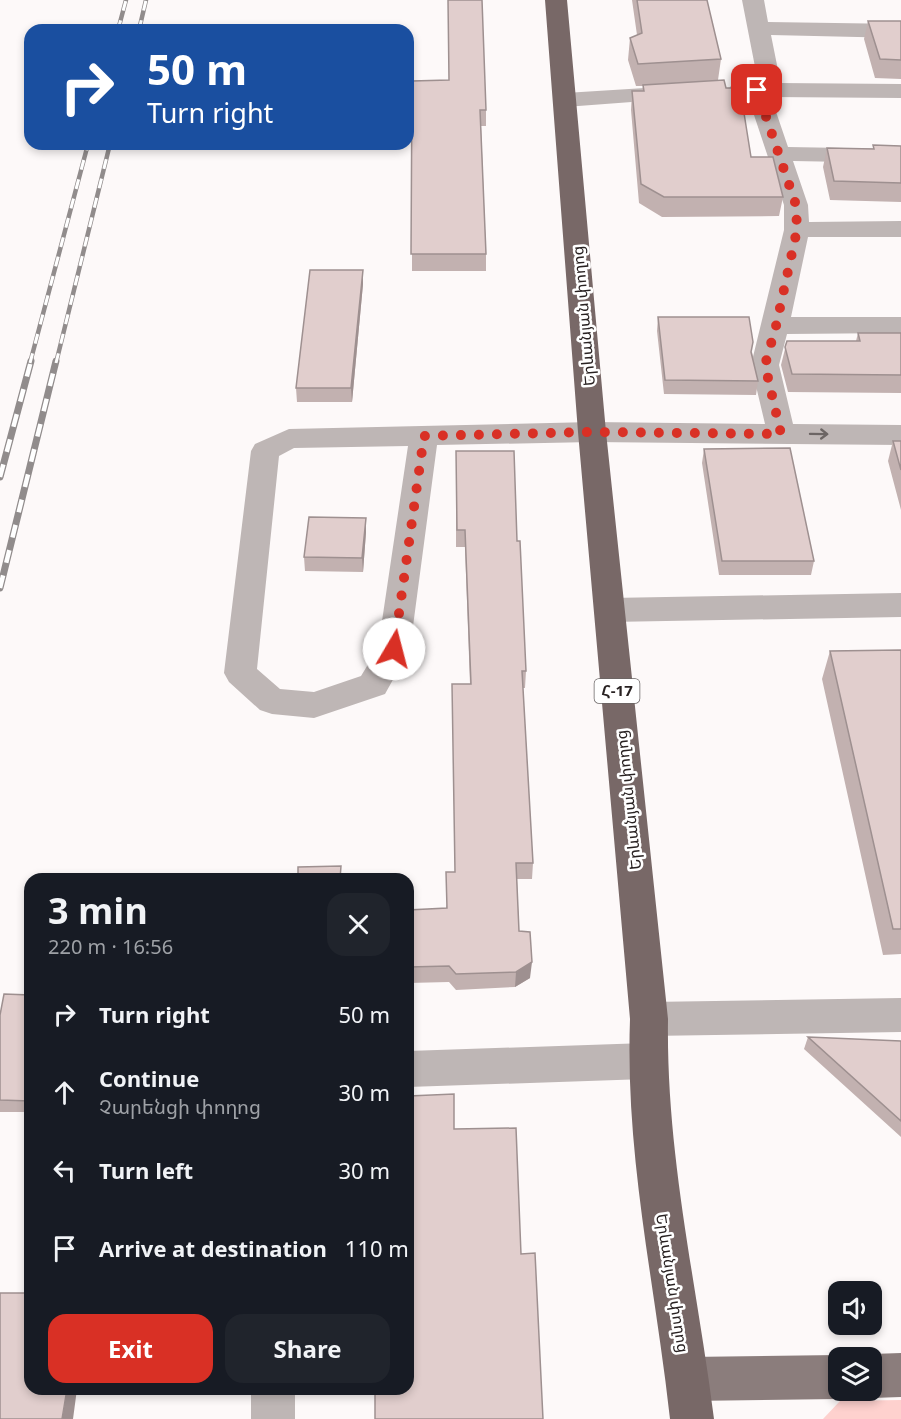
<!DOCTYPE html>
<meta charset="utf-8">
<style>
:root{--surface:#171b24;--page:#20242c;--text:#f1f3f6;--muted:#9ea1a6;--accent:#d93025}
body{margin:0;font-family:Georgia,"Noto Sans Armenian",serif;background:var(--page);color:var(--text);height:100vh;display:flex;flex-direction:column;font-size:22px;white-space:nowrap}
*{box-sizing:border-box;margin:0}
p{font-size:20px;color:var(--muted)}
.icon{flex:none;width:33px;height:33px;fill:none;stroke:currentColor;stroke-width:2;stroke-linecap:round;stroke-linejoin:round}
.map{position:relative;flex:1;overflow:hidden}
.side{position:absolute;left:24px;top:873px;width:390px;height:522px;display:flex;flex-direction:column;background:var(--surface);border-radius:18px;box-shadow:0 3px 9px #0003}
.side>*{flex:none}
.banner{position:absolute;left:24px;top:24px;width:390px;height:126px;border-radius:18px;box-shadow:0 3px 9px #0003;background:#1a4fa0;color:#fff;overflow:hidden}
.fabs{position:absolute;left:828px;top:1281px;display:grid;gap:12px}
.fabs a{display:grid;place-items:center;width:54px;height:54px;border-radius:12px;background:var(--surface);box-shadow:0 3px 9px #0003;font-size:30px}
.pin{position:absolute;display:grid;place-items:center;width:51px;height:51px;color:#fff;margin:-26px;border-radius:12px;box-shadow:0 3px 9px #0006}
.me{position:absolute;width:66px;margin:-33px;rotate:8deg;stroke-linejoin:round;filter:drop-shadow(0 0 4px #0008)}
.turn{display:flex;align-items:center;gap:21px;height:126px;padding:0 24px;font-size:27px}
.turn .icon{width:78px;height:78px;stroke-width:2.5}
.turn b{display:block;font-size:42px;line-height:51px}
.round{display:grid;place-items:center;flex:none;width:63px;height:63px;border-radius:18px;background:var(--page)}
.headline{display:flex;align-items:center;justify-content:space-between;height:102px;padding:0 24px}
h1{font-size:36px;font-weight:700;line-height:45px}
.cta{display:flex;gap:12px;margin-top:auto;padding:12px 24px}
.cta a{flex:1;height:69px;border-radius:18px;background:var(--accent);color:#fff;font-size:24px;font-weight:700;line-height:69px;text-align:center}
.cta a+a{background:var(--page);color:var(--text)}
ul{padding:0;list-style:none}
li{display:flex;align-items:center;gap:18px;height:78px;padding:0 24px}
li div{flex:1}
li b{display:block;font-size:22px}
li em{font-style:normal}
.map>svg:first-child{display:block}
.green{fill:#fed1ce}
.lines{fill:none;stroke-linecap:round;stroke-linejoin:round}
.minor{fill:#beb6b5;fill-rule:evenodd}
.major{fill:#8b7d7c;fill-rule:evenodd}
.highway{fill:#786867;fill-rule:evenodd}
.rail-far1-casing{stroke:#918c8c;stroke-width:4.5}
.rail-casing{stroke:#918c8c;stroke-width:7}
.rail-far1{stroke:#fff;stroke-width:3;stroke-dasharray:10;stroke-linecap:butt}
.rail{stroke:#fff;stroke-width:4.5;stroke-dasharray:13;stroke-linecap:butt}
.wall{fill:#c2b1b0}
.shaded-wall{fill:#9e9090}
.building{fill:#e1cecd;stroke:#9e9090;stroke-width:1.5}
.oneway{stroke:#6c6564}
.route{stroke:#d93025;stroke-width:10;stroke-dasharray:0 18}
.labels{text-anchor:middle;stroke-width:5;stroke-linejoin:round;paint-order:stroke}
.shield{fill:#fff;stroke:#696464;stroke-width:1.5}
.shield-label{font-size:15px;font-weight:bold;fill:#292222}
.street-label{font-size:16px;fill:#292222;stroke:#fff}
</style>
<div class="map">
<svg width="901" height="1419" viewBox="0 0 901 1419">
<rect width="100%" height="100%" fill="#fdf9f9"/>
<path class="green" d="M901,1400V1419H823L840,1401Z"/>
<g class="lines">
<path class="minor" d="M742,0H764L768,22L901,24V38L771,35L780,80L778,83L901,84V98L771,97L788,147L901,149V163L793,161L808,205L809,222L901,221V237H808L791,317H901V333L787,334L779,365L793,424L901,425V445L592,442L437,445L410,649L385,694L314,718L272,714L260,710L229,682L224,673L251,451L255,444L289,429L592,422L765,424L751,365L784,230V205L747,94H732L729,89L732,84L757,77ZM408,446L378,648L361,676L314,692L280,689L257,669L279,456L294,448Z
M677,86L685,88L688,93L685,98L565,107L557,105L554,100L557,95L565,93Z
M901,593V617L610,622L599,618L594,610L599,602L610,598Z
M901,998V1032L649,1036L636,1031L630,1019L636,1007L649,1002Z
M646,1043L660,1048L665,1061L660,1074L646,1079L408,1087V1051Z
M251,1389H295V1419H251Z"/>
<path class="major" d="M901,1353V1397L872,1398L856,1392L872,1390V1358H864L872,1354Z
M838,1355L844,1358H838V1390H854L838,1399L688,1401L672,1395L666,1379L672,1363L688,1357Z"/>
<path class="highway" d="M545,0H567L606,432L668,1019C666,1157 697,1284 714,1419H670C655,1283 625,1157 630,1019L578,432Z"/>
<defs>
<path id="rail-far1" d="M118,30L126,0
M139,30L146,0
M30,363L88,144
M56,363L110,144"/>
<path id="rail" d="M0,477L31,361
M0,588L56,361"/>
</defs>
<use href="#rail-far1" class="rail-far1-casing"/>
<use href="#rail" class="rail-casing"/>
<use href="#rail-far1" class="rail-far1"/>
<use href="#rail" class="rail"/>
</g>
<path class="wall" d="M632,0H707L721,59L718,80L726,88L751,157L783,197L779,216L662,217L639,203L631,110L632,91H642L643,86H636L628,60L630,38L637,35Z
M868,21H901V79L875,78L864,39Z
M412,81L486,110V126H481L486,254V271H412Z
M873,145L901,146V202L830,200L823,167L827,148L873,149Z
M363,284L352,402H297L296,388Z
M658,317L752,352L758,381L756,395L664,394L657,331Z
M858,333H901V393L788,392L781,365L787,341H856Z
M893,441H901V510L888,461Z
M704,449L814,561L811,575H719L702,463Z
M456,451L517,541L526,671L525,688H523L533,863L532,879H517L519,931L530,978L515,987L456,990L449,982L408,983V910L446,908L455,872L470,684L465,547H456Z
M366,518V532L363,572L305,571L304,557Z
M901,650V954L883,955L822,679L830,651Z
M30,995V1112H0V1015Z
M808,1037L901,1041V1137L804,1049Z"/>
<path class="shaded-wall" d="M363,270V284L352,402L351,388Z
M366,518V532L363,572L362,558Z
M532,962L530,978L515,987L516,972Z
M67,1389H77L73,1419H62Z"/>
<path class="building" d="M448,0H482L486,110H480L486,254H411L412,81L449,80Z
M637,0H707L721,59L638,64L630,38L642,33Z
M868,21H901V60L880,59Z
M724,80L726,88H740L751,157H773L783,197H664L641,184L632,91H644L643,85Z
M873,145L901,146V183L834,181L827,148L874,149Z
M310,270H363L351,388H296Z
M658,317H749L753,342L751,352L758,381L665,380Z
M858,333H901V375L792,374L785,347L787,341H860Z
M893,441H901V470Z
M790,448L814,561H722L704,449Z
M456,451H514L517,541H520L526,671H522L533,863H516L519,931L530,932L532,962L516,972L456,974L449,966L408,967V910L447,908L446,872H455L452,684H471L465,530H457Z
M309,517L366,518L362,558L304,557Z
M901,650V929H893L830,651Z
M341,866L340,879H298V867Z
M4,994L30,995V1101L0,1100V1015Z
M808,1037L901,1041V1121Z
M454,1094V1129L516,1128L521,1254L535,1253L543,1419H375V1389H408L409,1096Z
M0,1293H30V1389H67L62,1419H0Z"/>
<defs><path id="oneway-shaft" d="M-6 0H5M1.5-3L5.5 0L1.5 3" fill="none" stroke-width="1.6" stroke-linecap="round" stroke-linejoin="round" transform="scale(1.5)"/></defs>
<use class="oneway" href="#oneway-shaft" transform="translate(819 434) rotate(1)"/>
<g class="lines">
<path class="route" d="M394,649L424,436L592,432L781,434L765,365L776,326L797,230L796,205L757,90"/>
</g>
<g class="labels">
<rect class="shield" x="594.5" y="679" width="45" height="24" rx="4.5"/>
<g class="shield-label">
<text x="617" y="696">Հ-17</text>
</g>
<g class="street-label">
<text transform="translate(583 316) rotate(-95)" y="6">Երևանյան փողոց</text>
<text transform="translate(628 800) rotate(-96)" y="6">Երևանյան փողոց</text>
<text transform="translate(673 1283) rotate(81)" y="6">Երևանյան փողոց</text>
</g>
</g>
</svg>
<div class="fabs">
<a><svg class="icon" aria-label="sound" viewBox="0 0 24 24"><path d="M4 9h4l5-4v14l-5-4H4zM17 9q2 3 0 6"/></svg></a>
<a><svg class="icon" aria-label="layers" viewBox="0 0 24 24"><path d="M12 4l9 5-9 5-9-5zM3 14l9 5 9-5"/></svg></a>
</div>
<div class="pin" style="left:757px;top:90px;background:#d93025"><svg class="icon" aria-label="arrive" viewBox="0 0 24 24"><path d="M6 21V4h12l-3 4 3 4H6"/></svg></div>
<svg class="me" style="left:394px;top:649px" viewBox="-20 -20 40 40"><circle r="19" fill="#fff"/><path d="M0-13L10 11 0 6-10 11z" fill="#d93025"/></svg>
<div class="banner">
<div class="turn"><svg class="icon" aria-label="right" viewBox="0 0 24 24"><path d="M7 20v-9h11M14 6l5 5-5 5"/></svg><div><b>50 m</b>Turn right</div></div>
</div>
<section class="side">
<div class="headline"><div><h1>3 min</h1><p>220 m · 16:56</p></div><a class="round"><svg class="icon" aria-label="close" viewBox="0 0 24 24"><path d="M6 6l12 12M18 6L6 18"/></svg></a></div>
<ul>
<li><svg class="icon" aria-label="right" viewBox="0 0 24 24"><path d="M7 20v-9h11M14 6l5 5-5 5"/></svg><div><b>Turn right</b></div><em>50 m</em></li>
<li><svg class="icon" aria-label="ahead" viewBox="0 0 24 24"><path d="M12 20V5M6 11l6-6 6 6"/></svg><div><b>Continue</b><p>Չարենցի փողոց</p></div><em>30 m</em></li>
<li><svg class="icon" aria-label="left" viewBox="0 0 24 24"><path d="M17 20v-9H6M10 6l-5 5 5 5"/></svg><div><b>Turn left</b></div><em>30 m</em></li>
<li><svg class="icon" aria-label="arrive" viewBox="0 0 24 24"><path d="M6 21V4h12l-3 4 3 4H6"/></svg><div><b>Arrive at destination</b></div><em>110 m</em></li>
</ul>
<div class="cta"><a>Exit</a><a>Share</a></div>
</section>
</div>
